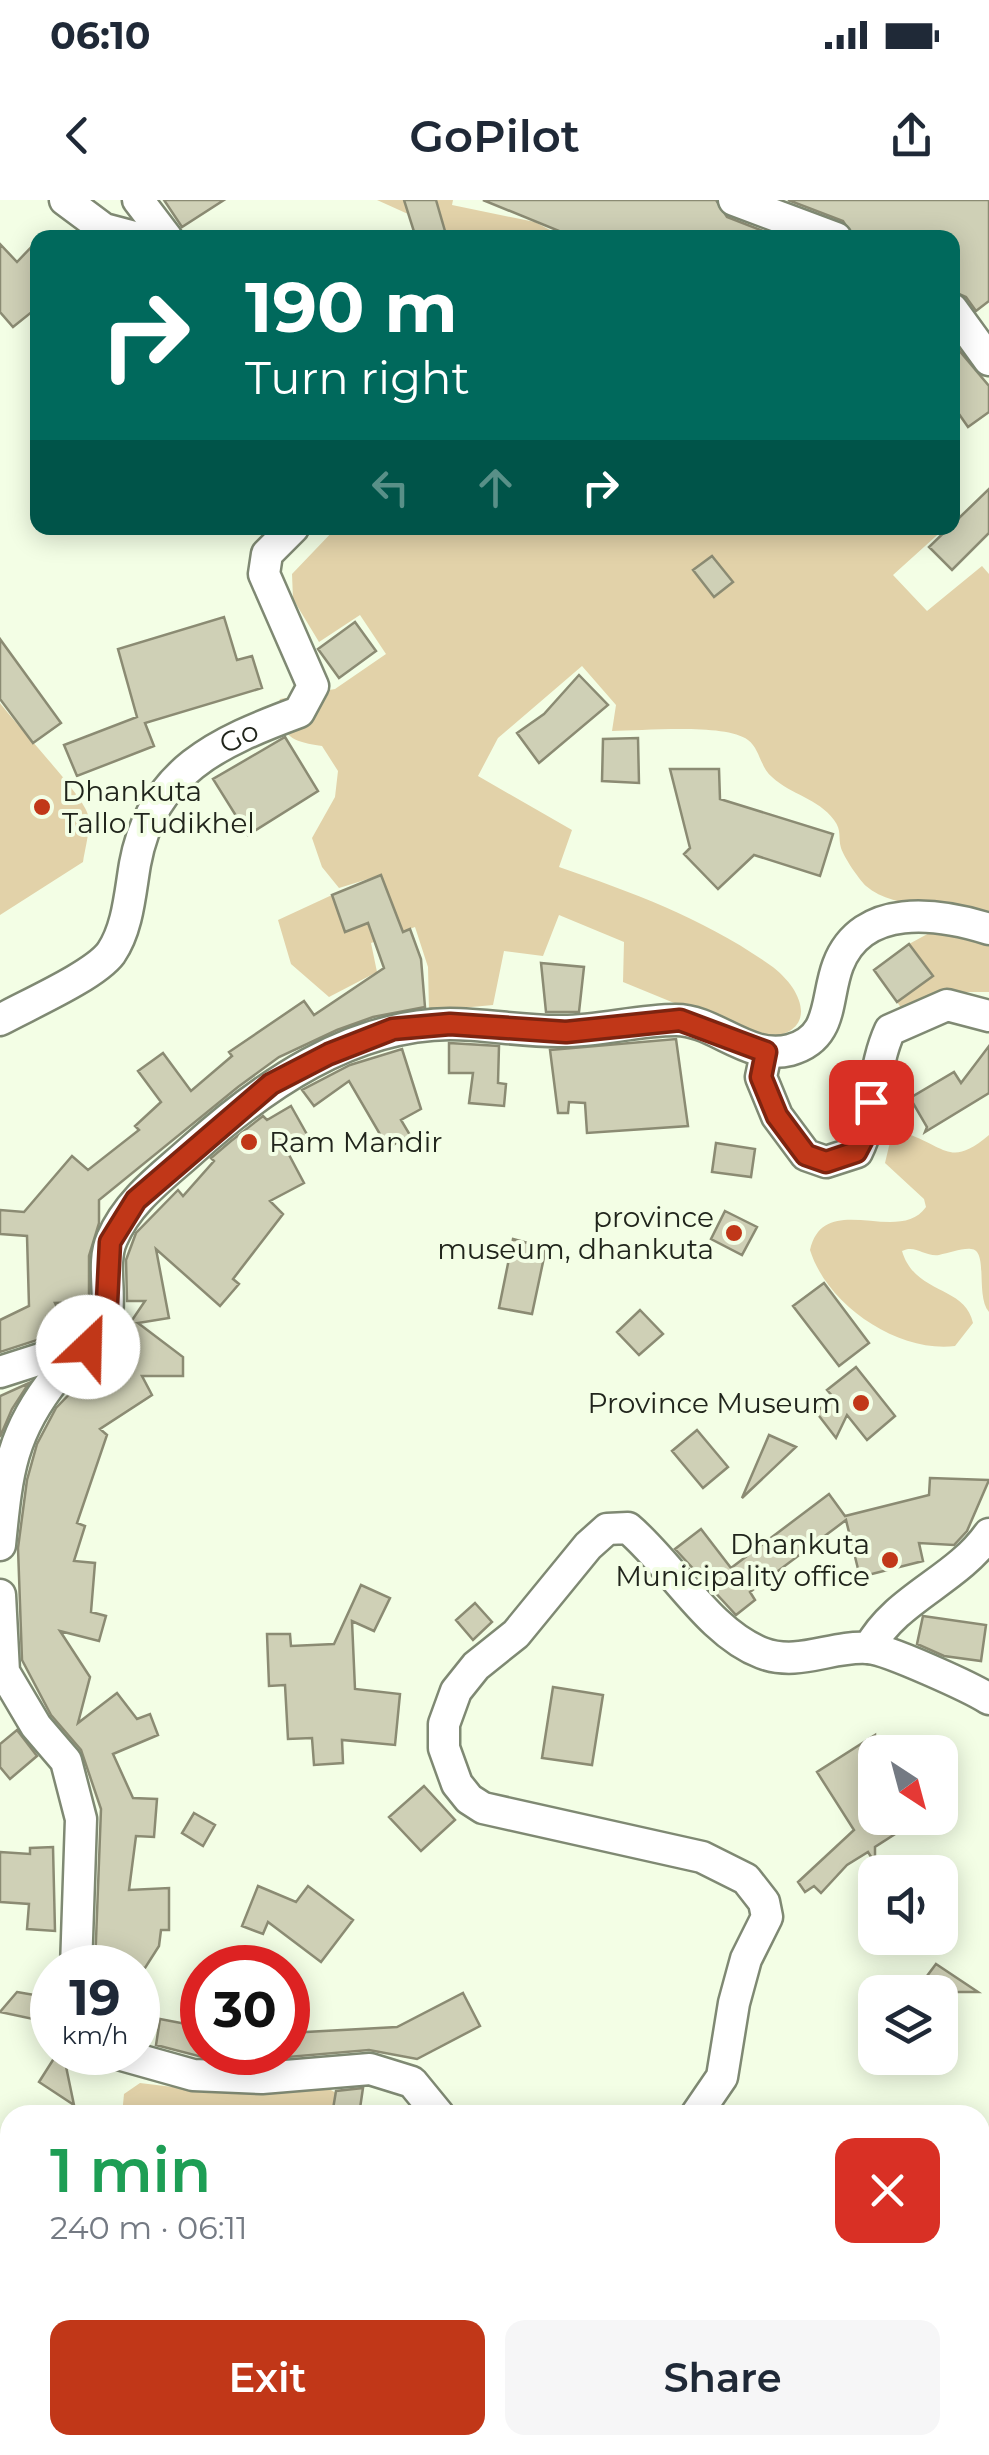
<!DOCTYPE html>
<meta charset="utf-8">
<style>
:root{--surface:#fff;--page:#f6f6f7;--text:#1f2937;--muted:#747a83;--accent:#c13718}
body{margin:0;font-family:Montserrat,sans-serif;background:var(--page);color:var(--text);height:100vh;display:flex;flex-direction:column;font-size:38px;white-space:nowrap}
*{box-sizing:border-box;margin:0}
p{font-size:32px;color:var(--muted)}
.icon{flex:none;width:55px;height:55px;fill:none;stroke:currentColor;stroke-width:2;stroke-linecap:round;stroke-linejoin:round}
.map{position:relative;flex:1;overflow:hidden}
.details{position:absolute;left:0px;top:1905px;width:990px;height:350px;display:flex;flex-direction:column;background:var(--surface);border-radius:30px 30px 0 0;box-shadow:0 5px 25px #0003}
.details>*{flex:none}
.banner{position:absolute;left:30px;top:30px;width:930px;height:305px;border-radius:20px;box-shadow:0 5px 25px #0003;background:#00695c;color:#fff;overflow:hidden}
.needle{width:65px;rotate:144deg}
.controls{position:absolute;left:858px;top:1535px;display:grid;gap:20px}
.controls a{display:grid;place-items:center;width:100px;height:100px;border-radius:20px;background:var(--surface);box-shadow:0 5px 25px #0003;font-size:50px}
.speed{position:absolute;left:30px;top:1745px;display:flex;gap:20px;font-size:50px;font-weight:700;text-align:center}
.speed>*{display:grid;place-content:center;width:130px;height:130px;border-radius:50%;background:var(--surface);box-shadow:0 5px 25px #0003;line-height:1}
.speed small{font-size:25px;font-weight:400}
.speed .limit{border:15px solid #d22;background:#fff;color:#111}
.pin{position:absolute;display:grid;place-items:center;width:85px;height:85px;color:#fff;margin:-42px;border-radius:20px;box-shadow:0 5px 15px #0006}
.me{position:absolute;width:110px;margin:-55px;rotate:24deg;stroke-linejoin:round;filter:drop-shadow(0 0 8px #0008)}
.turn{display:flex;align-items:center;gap:35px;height:210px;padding:0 50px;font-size:45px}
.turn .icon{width:130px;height:130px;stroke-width:2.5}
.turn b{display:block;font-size:70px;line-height:85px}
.lanes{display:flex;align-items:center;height:95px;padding:0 50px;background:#0003;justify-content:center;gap:50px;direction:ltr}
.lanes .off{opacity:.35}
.round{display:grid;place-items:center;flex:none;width:105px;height:105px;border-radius:20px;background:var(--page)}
.headline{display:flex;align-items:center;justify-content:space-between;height:170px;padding:0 50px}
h1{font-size:60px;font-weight:600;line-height:75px;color:#1e9e55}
.cta{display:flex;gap:20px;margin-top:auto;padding:20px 50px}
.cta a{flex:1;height:115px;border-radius:20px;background:var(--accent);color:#fff;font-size:40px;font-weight:600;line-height:115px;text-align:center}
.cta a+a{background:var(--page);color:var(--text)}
.status{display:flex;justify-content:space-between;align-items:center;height:70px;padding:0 50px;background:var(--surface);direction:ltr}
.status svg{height:28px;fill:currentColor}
header{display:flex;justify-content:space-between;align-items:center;height:130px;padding:0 50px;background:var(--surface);font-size:45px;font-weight:600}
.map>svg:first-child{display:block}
.green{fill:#e2d2a9}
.building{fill:#cfd0b6;stroke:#8b8b73;stroke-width:2.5}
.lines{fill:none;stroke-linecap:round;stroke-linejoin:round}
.minor-casing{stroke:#7f8973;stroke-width:35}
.minor{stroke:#fff;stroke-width:30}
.route-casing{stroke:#7d2410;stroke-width:25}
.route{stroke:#c13718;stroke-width:18}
.poi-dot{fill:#c13718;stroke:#f3fee5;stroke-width:4}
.labels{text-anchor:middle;stroke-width:8;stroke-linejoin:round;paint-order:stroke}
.street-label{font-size:28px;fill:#21251c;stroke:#f3fee5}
.poi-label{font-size:28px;fill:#21251c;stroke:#f3fee5;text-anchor:end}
</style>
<div class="status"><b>06:10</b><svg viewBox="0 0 49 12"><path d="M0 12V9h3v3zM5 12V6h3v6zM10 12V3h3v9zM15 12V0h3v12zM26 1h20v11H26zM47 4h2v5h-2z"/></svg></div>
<header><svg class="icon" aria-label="back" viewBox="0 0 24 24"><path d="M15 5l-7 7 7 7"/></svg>GoPilot<svg class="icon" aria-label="share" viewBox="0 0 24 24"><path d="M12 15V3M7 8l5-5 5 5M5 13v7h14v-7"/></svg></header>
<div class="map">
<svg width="989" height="2255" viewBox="0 0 989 2255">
<rect width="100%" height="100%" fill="#f3fee5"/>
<path class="green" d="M377,0H453L452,5L535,22L561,36L447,37L437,6L408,14Z
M336,328H945L893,375L927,411L982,366L989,374V721C953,699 896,713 866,686C858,678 845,659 841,648C838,638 842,630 834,620C818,598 791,595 772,577C760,567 760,549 748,540C725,523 643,531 612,531L616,505L582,466L498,538L478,576L572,630L559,667C634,693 705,719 770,765C809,793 818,839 757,837L623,782L624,742L559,715L543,756L504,751L493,805L429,811L428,767L415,727L371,743L377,772L329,797L291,764L278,720L332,695L346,732L395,712L381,675L339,688L322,667L312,638L335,597L338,571L322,546C295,542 286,539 275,514L280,499L335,489L386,454L360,415L319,442L293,399L292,374Z
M0,503C17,526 84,596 88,615C91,628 85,648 83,662L0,715Z
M933,731L971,736L989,746V792H949L904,812L897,802L933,776L909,744Z
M908,934C947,948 951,967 989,935V1112C975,1096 989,1050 971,1049C962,1048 949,1053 939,1055C925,1057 915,1044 902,1051C915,1095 965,1085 973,1123L955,1146C898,1153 827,1105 810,1050C824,989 899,1046 926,1007L924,999L885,963L890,942Z
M140,1883L222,1893L324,1886L336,1893L332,1915H122L124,1894Z
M989,2015V2255H928L923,2245H980V2017Z
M272,2245H661L665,2255H276Z"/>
<path class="building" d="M164,0H224L182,27Z
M404,0H436L447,38H416Z
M483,0H716L727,17L781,38H576Z
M788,0H989V101L976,111L966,97L952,91V38H854L843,21Z
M38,40V107L13,127L0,112V44L17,62Z
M952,142L989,186V212L968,227L952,204Z
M989,289V333L952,370L929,347Z
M712,356L733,382L714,397L693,370Z
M224,417L237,460L252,456L262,488L145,523L154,546L77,576L64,545L137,517L118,449Z
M355,422L376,451L339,478L318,449Z
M0,439L61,523L33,543L0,499Z
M579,475L608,505L539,563L517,533L544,514Z
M285,537L318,591L248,635L213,579Z
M638,538L639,583L602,581L603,539Z
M670,569H719L720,599L833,634L820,676L754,655L718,689L684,654L690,648Z
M381,675L403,732L410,729L421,759L425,807L373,817L337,830L279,857L238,887L99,1000V1023L89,1056V1102L55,1103L68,1130L0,1152V1120L29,1106L27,1036L0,1034V1010L24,1012L72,956L88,970L139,930L135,926L161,902L138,871L163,853L191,891L232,856L229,852L304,801L314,815L384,768L368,723L345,732L332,695Z
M909,744L933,776L897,802L874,770Z
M541,763L584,767L579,812H546Z
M676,839L688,926L587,933L585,903L569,902L568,913H558L550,850Z
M449,843L499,846L498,883L506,884L504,906L469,903L473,873H449Z
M989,846V893L925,932L927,927L910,898L954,872L961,883Z
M402,849L421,909L401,920L410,935L388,948L349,881L314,906L302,890L350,865Z
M291,906L309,938L287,951L304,983L270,1001L283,1014L233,1079L239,1084L220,1106L156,1049L169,1118L138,1123L183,1157V1176H142L152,1195L100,1229L107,1235L77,1323L85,1326L74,1361L95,1363L91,1412L106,1416L99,1441L60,1431L90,1477L78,1523L117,1493L137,1519L150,1514L158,1535L113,1554L133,1598L157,1599L154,1637L136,1636L129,1690L169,1688V1730H161L159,1746L145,1768L95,1766L101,1609L81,1550L51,1515L22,1460L18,1348L27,1280L37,1244L56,1208L112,1150L145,1101H127L126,1060L136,1033L178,990L183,996L214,961L211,958L231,941L263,916L267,920Z
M716,943L755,949L751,977L712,972Z
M725,1011L757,1027L742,1055L711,1039Z
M513,1039L546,1048L532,1114L499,1108Z
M824,1083L869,1143L839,1166L793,1106Z
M640,1110L663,1134L639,1155L617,1132Z
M856,1167L895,1216L867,1240L847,1215L836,1238L816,1212L834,1198L827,1190Z
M29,1183L12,1209L0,1237V1196Z
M697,1230L728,1267L703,1288L672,1251Z
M769,1235L796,1247L742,1298Z
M930,1278L989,1280L967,1331L954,1345L919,1343L923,1361L860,1377L846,1320L750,1392L755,1400L736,1415L675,1349L701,1329L731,1368L829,1294L845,1316L929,1295Z
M361,1385L390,1398L374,1431L352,1421L355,1489L400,1494L395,1545L342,1540L343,1563L314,1565L312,1538L288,1539L285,1485L269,1486L267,1434H290L291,1446L334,1444Z
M475,1403L492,1422L473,1440L456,1420Z
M923,1416L986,1425L981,1461L944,1456L917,1444Z
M553,1487L603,1495L592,1565L542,1558Z
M17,1530L37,1556L10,1579L0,1567V1544Z
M875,1535V1618H920L875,1647V1663L868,1652L847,1665L821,1693L814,1686L805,1692L798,1682L854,1630L817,1572Z
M424,1586L455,1620L421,1651L389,1617Z
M194,1613L215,1625L203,1646L182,1633Z
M53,1647L55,1731L27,1729L29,1704L0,1702V1652L30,1654V1648Z
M258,1686L296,1702L308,1686L353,1720L321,1762L268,1722L263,1734L242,1726Z
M936,1764L978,1792H915Z
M17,1792L52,1798V1823L0,1812Z
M463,1793L480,1826L417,1859L369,1850L288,1857V1833L397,1827Z
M160,1819L202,1827V1857L156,1845Z
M58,1852H63L74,1905L39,1882Z
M363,1888L359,1915H332L336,1891Z"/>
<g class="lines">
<defs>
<g id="minor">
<path d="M65,0L104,29L138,38"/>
<path d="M138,0L167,38"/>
<path d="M734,0L836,38"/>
<path d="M952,109L989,160"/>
<path id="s1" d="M0,820C27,805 94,776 111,753C128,728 130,693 135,664C152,571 218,542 299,512L313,486L264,374L267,354L293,328"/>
<path d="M766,853L761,877L777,916L806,955L826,962L857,952C876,914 872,869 890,830L947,805L989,816"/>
<path d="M0,1172L78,1147"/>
<path d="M0,1345C7,1275 10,1234 56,1177C71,1159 100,1145 106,1122C112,1096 101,1063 112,1039C128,1001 162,977 192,950C263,886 350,825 450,824C487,824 525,832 563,831C600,831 638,820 676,820C715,820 748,861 790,850C834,838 825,799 838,765C862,702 938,713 989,729"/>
<path d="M0,1395L4,1472L36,1526L66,1561L81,1619L76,1768"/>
<path d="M869,1448C896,1398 956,1381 989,1334"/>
<path d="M111,1852L193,1875L262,1878L370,1869L412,1882L439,1915"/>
<path d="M696,1915L722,1877L734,1803L746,1759L767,1717L764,1702L746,1679L702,1657L483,1608L469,1599L457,1584L444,1548V1524L456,1491L476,1466L516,1434L588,1346L607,1329L628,1328C672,1365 709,1433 762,1453C799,1467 832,1445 868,1448C887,1449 972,1488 989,1499"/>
<path d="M0,2012L10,2014"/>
<path d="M225,2245L232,2255"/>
<path d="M284,2255L290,2245"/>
<path d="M519,2255L520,2245"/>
</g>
</defs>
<use href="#minor" class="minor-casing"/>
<use href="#minor" class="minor"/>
</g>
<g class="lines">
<defs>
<path id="route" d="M88,1147L106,1123L110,1042L136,1000L271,884L329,854L393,829L450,824L566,832L680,820L766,852L761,877L777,916L806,955L826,962L856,952L866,933L871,902"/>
</defs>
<use href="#route" class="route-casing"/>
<use href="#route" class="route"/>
</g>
<g class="poi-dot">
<circle cx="42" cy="607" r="10"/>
<circle cx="249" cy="942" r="10"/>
<circle cx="734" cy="1033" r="10"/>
<circle cx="861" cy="1203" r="10"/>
<circle cx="890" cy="1360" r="10"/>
</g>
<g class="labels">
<g class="street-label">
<text dy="10" stroke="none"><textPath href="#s1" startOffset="395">Go</textPath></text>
</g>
<g class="poi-label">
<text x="62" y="601" text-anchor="start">Dhankuta<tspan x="62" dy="32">Tallo Tudikhel</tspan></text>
<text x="269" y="952" text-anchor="start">Ram Mandir</text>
<text x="714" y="1027">province<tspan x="714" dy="32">museum, dhankuta</tspan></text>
<text x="841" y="1213">Province Museum</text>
<text x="870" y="1354">Dhankuta<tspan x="870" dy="32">Municipality office</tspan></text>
</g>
</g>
</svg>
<div class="controls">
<a><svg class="needle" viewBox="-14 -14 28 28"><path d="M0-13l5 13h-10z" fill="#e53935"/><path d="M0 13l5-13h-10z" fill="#747a83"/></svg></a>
<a><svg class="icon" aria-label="sound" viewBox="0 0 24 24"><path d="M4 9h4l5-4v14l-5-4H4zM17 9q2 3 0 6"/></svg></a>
<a><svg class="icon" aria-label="layers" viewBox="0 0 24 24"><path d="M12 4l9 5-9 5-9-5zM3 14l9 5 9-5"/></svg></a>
</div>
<div class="speed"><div>19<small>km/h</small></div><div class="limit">30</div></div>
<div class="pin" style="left:871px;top:902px;background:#d93025"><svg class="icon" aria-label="arrive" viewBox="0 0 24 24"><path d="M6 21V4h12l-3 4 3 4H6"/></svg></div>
<svg class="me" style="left:88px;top:1147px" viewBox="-20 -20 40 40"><circle r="19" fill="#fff"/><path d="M0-13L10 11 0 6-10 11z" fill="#c13718"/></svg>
<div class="banner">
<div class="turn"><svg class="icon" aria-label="right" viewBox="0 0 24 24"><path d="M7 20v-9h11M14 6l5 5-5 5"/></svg><div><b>190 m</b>Turn right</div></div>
<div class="lanes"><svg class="icon off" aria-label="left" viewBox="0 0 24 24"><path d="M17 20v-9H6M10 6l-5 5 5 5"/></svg><svg class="icon off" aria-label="ahead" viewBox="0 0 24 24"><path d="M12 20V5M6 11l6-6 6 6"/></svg><svg class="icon" aria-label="right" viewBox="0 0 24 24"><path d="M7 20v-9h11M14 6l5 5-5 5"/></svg></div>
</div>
<section class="details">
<div class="headline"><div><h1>1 min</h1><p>240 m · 06:11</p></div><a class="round" style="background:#d93025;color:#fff"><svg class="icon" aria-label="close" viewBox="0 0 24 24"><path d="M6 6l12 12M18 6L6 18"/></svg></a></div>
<div class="cta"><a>Exit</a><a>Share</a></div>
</section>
</div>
